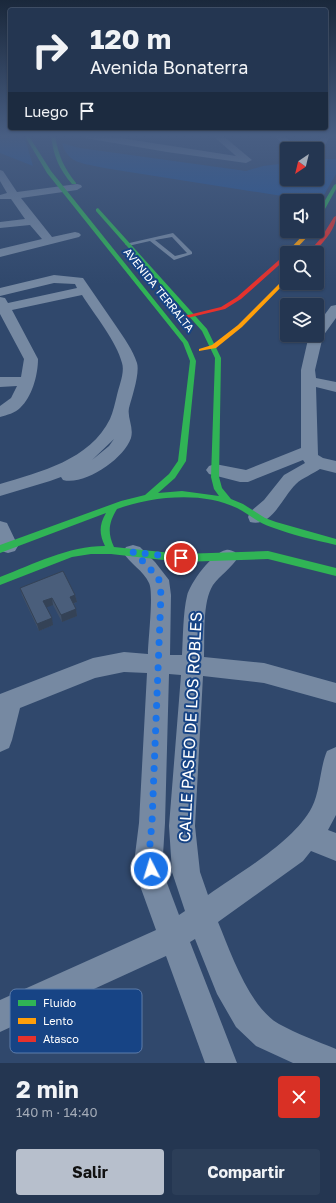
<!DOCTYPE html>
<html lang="es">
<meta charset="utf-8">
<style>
:root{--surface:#243651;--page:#2c3e58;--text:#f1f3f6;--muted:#a3abb7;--line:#415068;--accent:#b7bfcc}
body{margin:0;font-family:"Golos Text",sans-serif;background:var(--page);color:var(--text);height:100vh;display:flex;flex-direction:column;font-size:15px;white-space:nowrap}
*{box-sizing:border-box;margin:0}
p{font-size:13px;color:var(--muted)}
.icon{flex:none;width:22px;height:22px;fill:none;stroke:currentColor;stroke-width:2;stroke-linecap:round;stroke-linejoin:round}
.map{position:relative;height:1063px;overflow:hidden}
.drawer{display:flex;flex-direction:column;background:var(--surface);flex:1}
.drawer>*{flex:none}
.hud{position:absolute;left:8px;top:8px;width:320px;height:122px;border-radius:4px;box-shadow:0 1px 3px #0004,0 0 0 1px var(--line);background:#243651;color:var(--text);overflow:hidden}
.needle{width:26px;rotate:215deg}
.buttons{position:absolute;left:280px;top:142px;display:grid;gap:8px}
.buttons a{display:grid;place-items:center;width:44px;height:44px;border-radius:4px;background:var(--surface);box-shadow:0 1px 3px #0004,0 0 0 1px var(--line);font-size:20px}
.pin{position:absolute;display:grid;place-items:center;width:34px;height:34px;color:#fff;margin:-17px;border:2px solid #fff;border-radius:50%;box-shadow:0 1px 4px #0007}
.me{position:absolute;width:44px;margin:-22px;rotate:355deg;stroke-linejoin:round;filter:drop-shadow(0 0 3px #0008)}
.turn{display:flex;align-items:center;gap:14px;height:84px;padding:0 16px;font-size:18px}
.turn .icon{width:52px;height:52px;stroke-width:2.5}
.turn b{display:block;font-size:28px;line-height:34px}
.then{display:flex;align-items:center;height:38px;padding:0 16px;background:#0003;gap:8px;font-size:15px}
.round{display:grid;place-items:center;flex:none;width:42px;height:42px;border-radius:4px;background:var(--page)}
.summary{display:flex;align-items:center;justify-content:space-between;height:68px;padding:0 16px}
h1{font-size:24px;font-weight:700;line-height:30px}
.primary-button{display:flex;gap:8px;margin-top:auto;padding:8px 16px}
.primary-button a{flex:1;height:46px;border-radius:4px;background:var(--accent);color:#111;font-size:16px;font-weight:700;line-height:46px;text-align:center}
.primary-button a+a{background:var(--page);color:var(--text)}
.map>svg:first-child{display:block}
.green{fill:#225497}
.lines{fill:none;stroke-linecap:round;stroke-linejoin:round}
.lane{fill:#7689a2;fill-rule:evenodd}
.street{fill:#7689a2;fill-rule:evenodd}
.fast{fill:#30b455;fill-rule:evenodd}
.slow{fill:#ff9f0a;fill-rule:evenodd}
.jam{fill:#e5322d;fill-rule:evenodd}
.wall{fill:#40516a}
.shaded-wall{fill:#344256}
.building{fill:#4a5e7b;stroke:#344256}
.route{stroke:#1a73e8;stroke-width:7;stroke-dasharray:0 12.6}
.labels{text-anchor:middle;stroke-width:4;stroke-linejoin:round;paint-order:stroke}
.far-street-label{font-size:11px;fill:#fff;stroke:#174485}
.near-street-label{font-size:16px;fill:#fff;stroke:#174485}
.key{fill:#174485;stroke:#5d7caa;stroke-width:1}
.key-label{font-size:11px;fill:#fff}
</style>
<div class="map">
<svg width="336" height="1063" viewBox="0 0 336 1063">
<rect width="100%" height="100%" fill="#30486c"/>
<path class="green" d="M16,136L25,138L33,166L0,153V138L5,139Z
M62,143L80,148L246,171L263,166L287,163V179H317V159H336V174L320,202L104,168C85,163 68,165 62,143Z"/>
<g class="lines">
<path class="lane" d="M173,233L192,252V254L174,260L150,241L128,246L125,244ZM172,237L187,253L175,256L155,240Z"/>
<path class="street" d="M81,135H101L236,156L212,135H222L252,160L246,163L167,152L85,138Z
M273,135H283L298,147L318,143L323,135H331L324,147L315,149H289Z
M0,170L3,171L17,192L77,184L81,185L82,187L77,190L21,198L52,237L75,232L79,233L81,235L79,237L0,257V249L42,239L30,225L0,228V222L25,219L11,199H0V195L7,193L0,181Z
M54,275L83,278C94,294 105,310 116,326C124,338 133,350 137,363C140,373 132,397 129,408C127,418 134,427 131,438C124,459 84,486 63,480L61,477L50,481L0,496V484C40,472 90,460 110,419C113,412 115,403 117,395C119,386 125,372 122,363C117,342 94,314 82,295L12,310L38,359C38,375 32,397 20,408C15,413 7,415 0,417V406L11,398L17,386L0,387V377H21L24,359L0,314V297L5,298L8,303L77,288L75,284L54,283L0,296V288ZM114,439L109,446L92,460Z
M336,305V318L323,336L315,370L316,378L336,382V392L316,387L318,455L323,458L336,461V473L320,469C313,474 302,478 296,484C283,496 272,528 250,522L248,517L250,512L264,500L284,475L305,463L303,460L248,482H240L209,474L206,470L209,466L215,464L246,470L301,448V370L309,335H317V325L331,306Z
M0,521L7,523L18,546L15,551L8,553L1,551L0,549Z
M133,545L140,547L155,562L169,580L171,595L170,655H182C183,639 183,612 187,596C190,583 212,553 226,550C229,549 232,551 235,552L238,557C232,568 220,575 213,585C202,602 205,637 204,657L264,663L336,683V703L264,683L203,676L195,826L200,872L208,895C240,872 294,842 312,807C320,792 320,767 327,751L336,747V815L328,830L336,833V861L311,851L303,861L218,922C231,953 249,1007 279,1024C297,1034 317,1041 336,1049V1063H293L256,1046L236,1027L217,994L195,939L190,942L237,1063H205L166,956L0,1032V1000L156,930L139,883L135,855L139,823L147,673L124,672L95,678L20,708L12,740L9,748L0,752V694L93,658L124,652L148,654C148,640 154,593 149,583C144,571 129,563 123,552L126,547ZM169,674L181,675L169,826L172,872L185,911L179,915L167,883L163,855L165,823Z"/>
<path class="fast" d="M27,135H31L30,138L51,171L188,342L196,361L186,461L175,478L158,493L182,491L219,496L214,489L211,477L215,358L202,331L96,211V209L98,208L207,329L221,358L219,477L222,488L231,499L243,504L265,518L276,522L336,539V545C315,540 292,535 271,527C258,523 249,514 237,508C203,491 152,496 117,509C109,522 107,532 114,547L181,554L268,551L336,568V576L268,559L181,562L111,554H91L72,557L0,585V577C34,564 68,546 105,546C99,534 99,525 106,513L0,553V545L121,501L145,495L169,474L178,461L190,361L183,343L47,173L26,138Z
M51,135H55C58,155 64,168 76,183V184H72C59,169 53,155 51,135Z
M336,184V189L320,218L317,220V214L334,185Z"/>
<path class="slow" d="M307,231H313L292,253H287V254L286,253L287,252Z
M287,276V281L242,327L216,348L199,351V349L212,345L238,325Z"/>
<path class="jam" d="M336,216C336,230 322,243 314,253H308L321,238L334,217Z
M287,253V258L241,299L225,309L179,320L176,318L221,307L237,297Z"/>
</g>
<path class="wall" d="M20,588L75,595L77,602L73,604L76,609L77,616L62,622L53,605L46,607L53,625L39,631L22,595Z"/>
<path class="shaded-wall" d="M75,595L77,602L71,604L70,597Z
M52,598L53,605L45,608L43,601Z
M76,609L77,616L62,622L61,615Z
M52,618L53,625L39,631L37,624Z"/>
<path class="building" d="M63,571L75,595L70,597L76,609L61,615L52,598L43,601L52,618L37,624L20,588Z"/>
<linearGradient id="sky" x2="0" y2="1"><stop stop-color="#1a283b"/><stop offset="0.48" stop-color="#485e83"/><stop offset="1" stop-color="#485e83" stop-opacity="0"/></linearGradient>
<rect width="336" height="284" fill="url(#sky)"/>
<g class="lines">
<path class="route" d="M151,869L149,855L152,822L161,594L159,580L148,566L133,552L181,558"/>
</g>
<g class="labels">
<g class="far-street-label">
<text transform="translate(159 290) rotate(51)" y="4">AVENIDA TERRALTA</text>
</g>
<g class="near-street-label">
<text transform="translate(190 727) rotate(-87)" y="6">CALLE PASEO DE LOS ROBLES</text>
</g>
</g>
<rect x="10" y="989" width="132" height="64" rx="6" class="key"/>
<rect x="18" y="1000" width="18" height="6" fill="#30b455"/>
<rect x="18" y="1018" width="18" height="6" fill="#ff9f0a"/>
<rect x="18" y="1036" width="18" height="6" fill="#e5322d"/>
<g class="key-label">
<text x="43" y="1007">Fluido</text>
<text x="43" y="1025">Lento</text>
<text x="43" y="1043">Atasco</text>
</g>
</svg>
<div class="buttons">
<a><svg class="needle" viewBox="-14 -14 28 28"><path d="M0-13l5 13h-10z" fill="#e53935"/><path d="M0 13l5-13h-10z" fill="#a3abb7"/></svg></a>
<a><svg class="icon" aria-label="sound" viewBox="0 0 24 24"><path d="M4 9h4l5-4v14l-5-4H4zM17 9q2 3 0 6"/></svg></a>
<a><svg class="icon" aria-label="search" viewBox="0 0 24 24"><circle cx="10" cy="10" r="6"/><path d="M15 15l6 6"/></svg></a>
<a><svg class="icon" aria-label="layers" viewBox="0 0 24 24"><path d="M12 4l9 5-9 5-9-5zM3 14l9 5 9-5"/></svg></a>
</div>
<div class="pin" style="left:181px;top:558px;background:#d93025"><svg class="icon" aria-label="arrive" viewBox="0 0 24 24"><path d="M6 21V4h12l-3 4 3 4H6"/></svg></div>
<svg class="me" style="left:151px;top:869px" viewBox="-20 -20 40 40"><circle r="17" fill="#1a73e8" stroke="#fff" stroke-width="3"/><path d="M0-11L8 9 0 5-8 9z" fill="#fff"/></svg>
<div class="hud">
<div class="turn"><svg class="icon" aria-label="right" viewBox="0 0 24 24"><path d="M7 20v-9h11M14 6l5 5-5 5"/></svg><div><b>120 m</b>Avenida Bonaterra</div></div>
<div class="then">Luego<svg class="icon" aria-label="arrive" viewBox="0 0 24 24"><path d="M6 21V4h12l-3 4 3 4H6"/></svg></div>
</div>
</div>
<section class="drawer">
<div class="summary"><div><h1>2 min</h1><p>140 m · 14:40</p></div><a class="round" style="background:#d93025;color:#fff"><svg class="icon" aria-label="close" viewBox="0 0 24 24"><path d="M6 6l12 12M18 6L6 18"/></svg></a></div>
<div class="primary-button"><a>Salir</a><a>Compartir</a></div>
</section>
